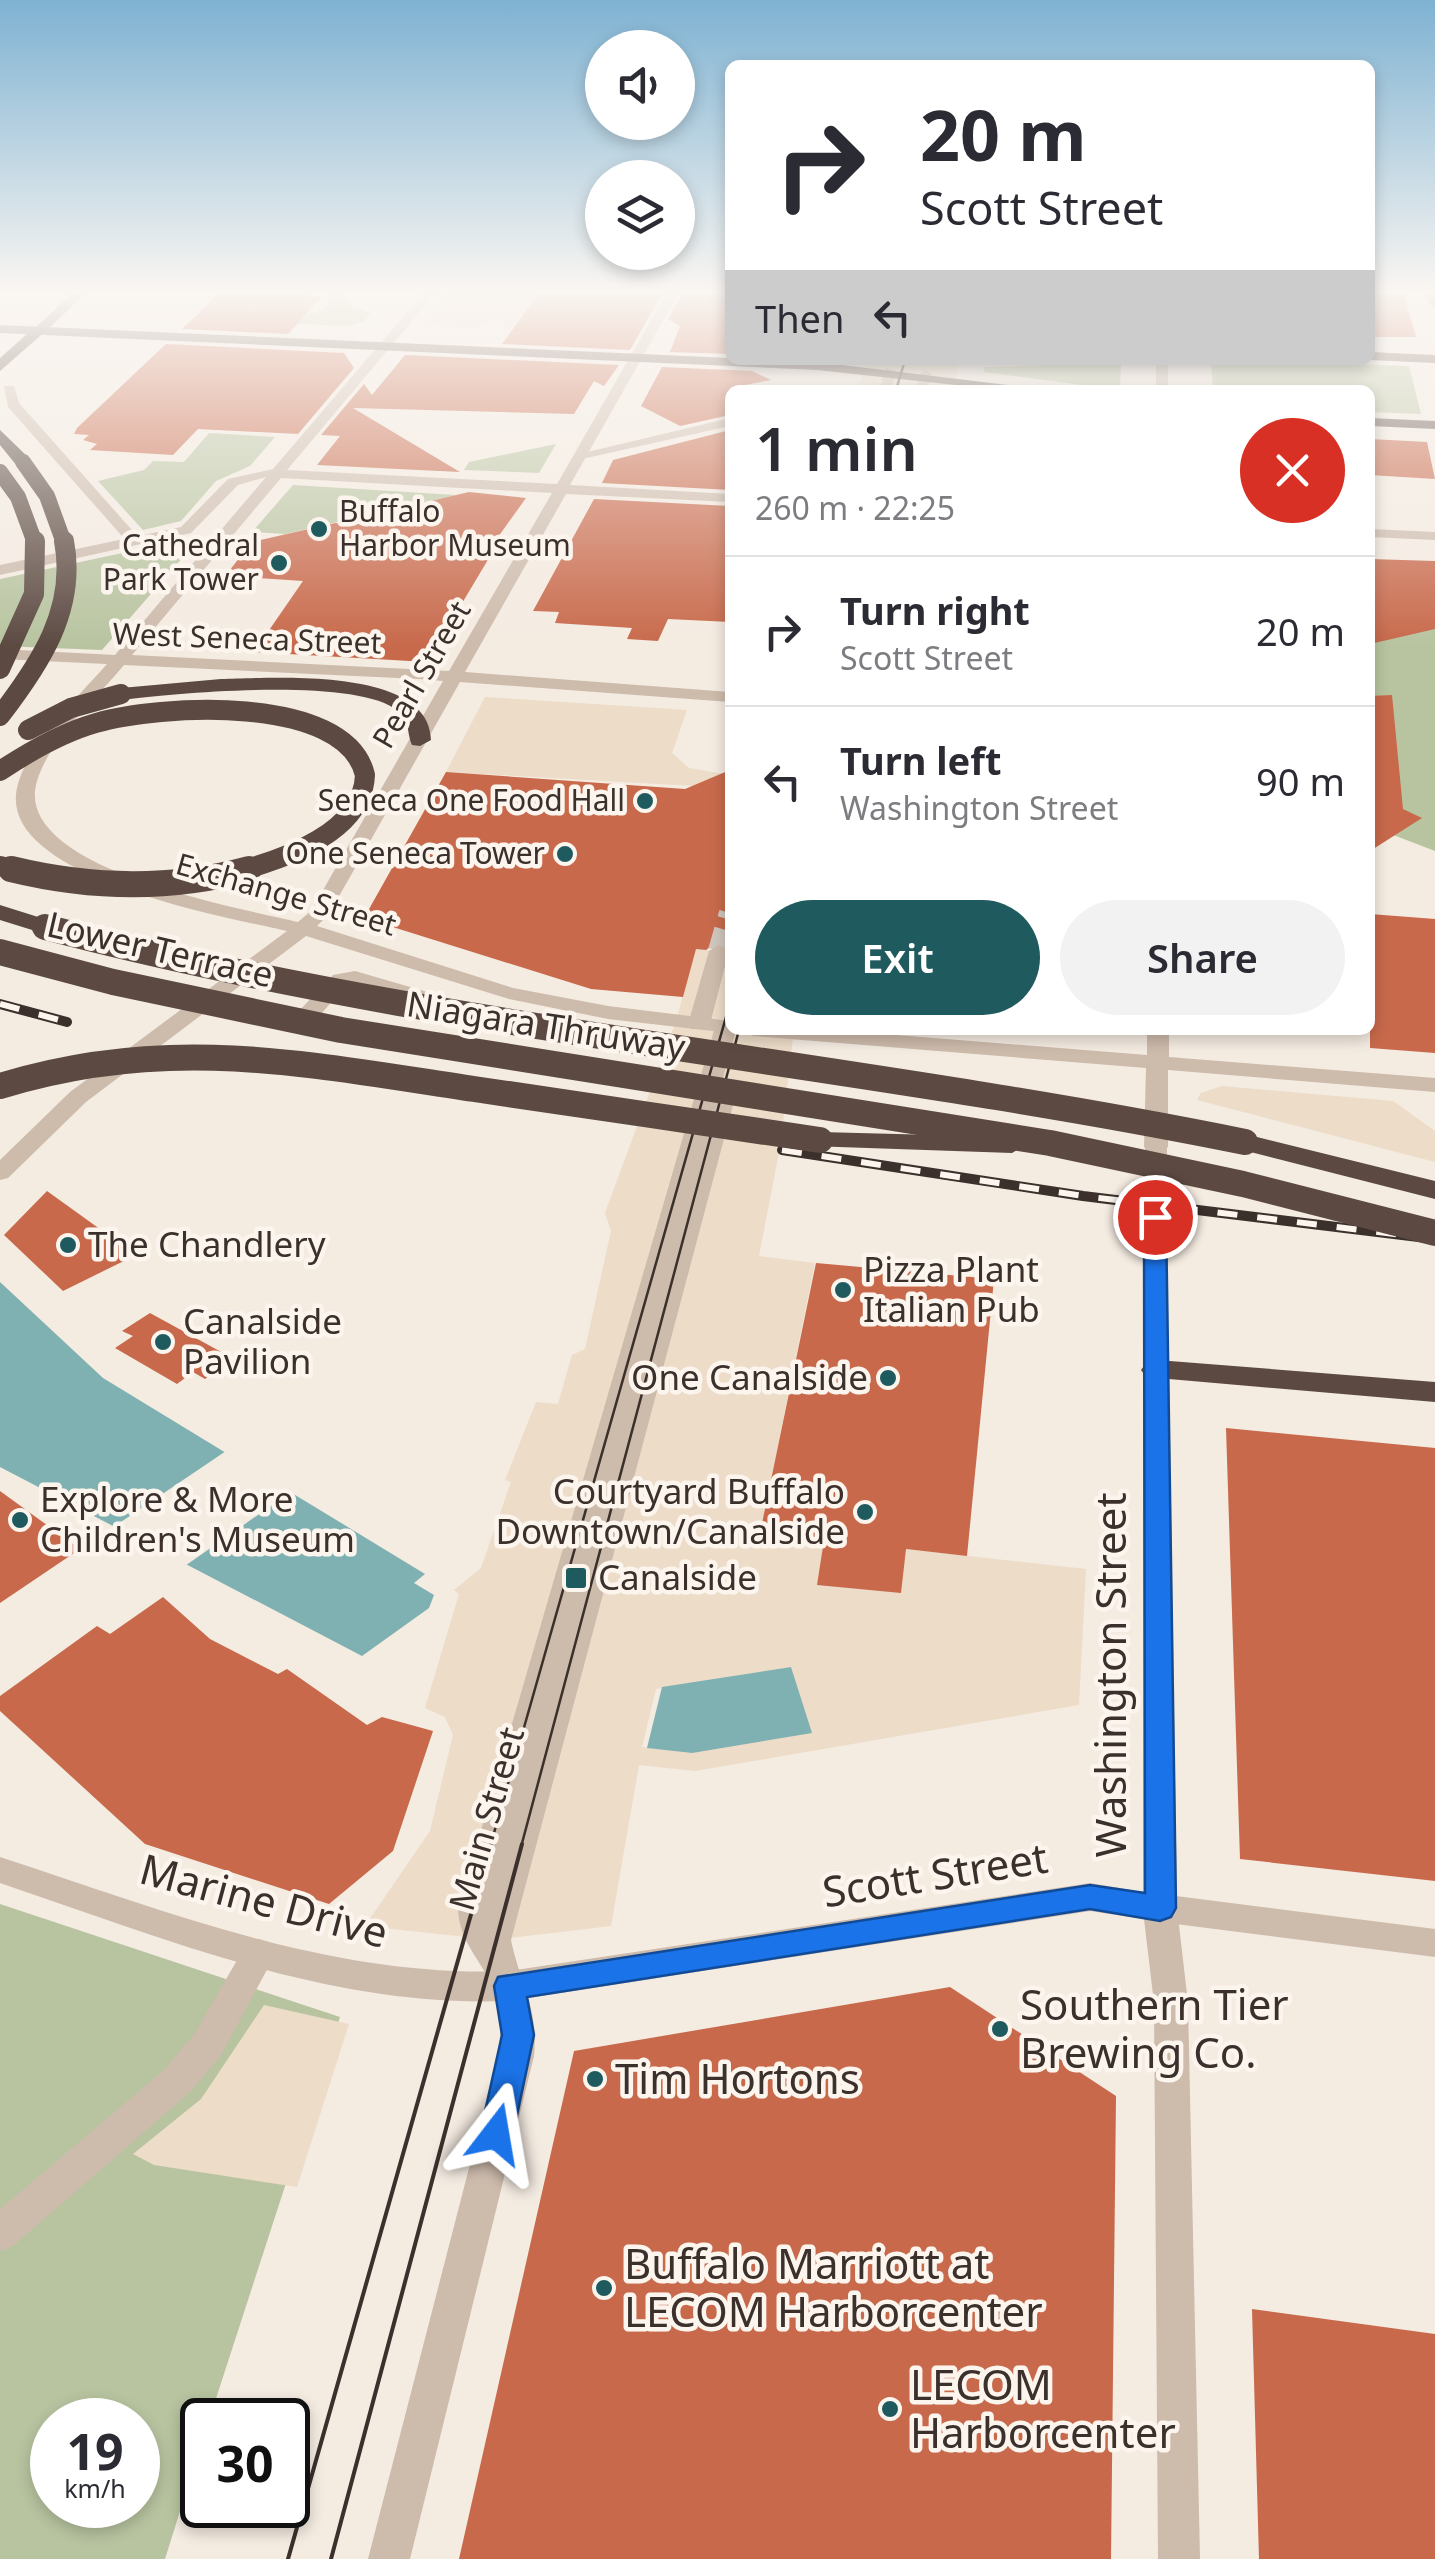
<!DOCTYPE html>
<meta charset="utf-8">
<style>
:root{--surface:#fff;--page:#f2f2f3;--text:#2b2b33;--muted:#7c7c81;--line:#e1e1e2;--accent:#1f5a5e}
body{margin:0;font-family:"Noto Sans",sans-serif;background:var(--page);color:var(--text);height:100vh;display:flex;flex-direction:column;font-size:38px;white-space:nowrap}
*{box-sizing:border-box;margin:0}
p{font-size:32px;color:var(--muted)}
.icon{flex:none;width:55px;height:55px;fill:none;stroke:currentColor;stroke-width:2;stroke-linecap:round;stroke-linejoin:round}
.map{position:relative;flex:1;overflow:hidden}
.panel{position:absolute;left:725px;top:385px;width:650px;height:650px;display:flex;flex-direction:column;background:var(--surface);border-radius:15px;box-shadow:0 5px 15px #0003}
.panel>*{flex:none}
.hud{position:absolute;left:725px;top:60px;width:650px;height:305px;border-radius:15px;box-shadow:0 5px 15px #0003;background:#fff;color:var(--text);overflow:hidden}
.buttons{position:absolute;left:585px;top:30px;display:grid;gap:20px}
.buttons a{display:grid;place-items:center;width:110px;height:110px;border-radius:50%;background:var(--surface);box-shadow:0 5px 15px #0003;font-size:50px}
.speed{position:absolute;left:30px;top:2398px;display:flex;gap:20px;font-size:50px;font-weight:700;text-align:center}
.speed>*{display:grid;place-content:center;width:130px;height:130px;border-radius:50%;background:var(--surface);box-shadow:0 5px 15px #0003;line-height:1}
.speed small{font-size:25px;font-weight:400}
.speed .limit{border:5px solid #111;border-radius:15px;background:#fff;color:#111}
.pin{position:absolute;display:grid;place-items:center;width:85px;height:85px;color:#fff;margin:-42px;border:5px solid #fff;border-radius:50%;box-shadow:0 2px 10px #0007}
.me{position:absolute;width:110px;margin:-55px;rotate:14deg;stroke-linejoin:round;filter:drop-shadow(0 0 8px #0008)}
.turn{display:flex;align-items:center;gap:35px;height:210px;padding:0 30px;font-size:45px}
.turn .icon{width:130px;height:130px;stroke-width:2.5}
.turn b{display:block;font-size:70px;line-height:85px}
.then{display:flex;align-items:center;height:95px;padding:0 30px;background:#0003;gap:20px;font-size:38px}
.round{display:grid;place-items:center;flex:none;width:105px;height:105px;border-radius:52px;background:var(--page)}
.overview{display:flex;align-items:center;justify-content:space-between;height:170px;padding:0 30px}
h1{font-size:60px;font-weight:600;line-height:75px}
.action{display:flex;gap:20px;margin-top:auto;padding:20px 30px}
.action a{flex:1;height:115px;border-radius:60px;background:var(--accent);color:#fff;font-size:40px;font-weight:600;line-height:115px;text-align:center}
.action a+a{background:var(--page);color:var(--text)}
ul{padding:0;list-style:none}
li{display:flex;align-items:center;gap:30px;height:150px;padding:0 30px;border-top:2px solid var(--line)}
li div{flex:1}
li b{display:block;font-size:38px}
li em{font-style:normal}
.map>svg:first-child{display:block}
.green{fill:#b8c4a0;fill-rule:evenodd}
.plaza{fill:#ecdcc8;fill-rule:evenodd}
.water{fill:#7fb0b2}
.pier{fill:#f4ebe1}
.building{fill:#c8694b}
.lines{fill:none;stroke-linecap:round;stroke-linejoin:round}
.minor-tunnel{stroke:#cfc6bd;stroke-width:22;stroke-dasharray:22 11;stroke-linecap:butt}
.minor{fill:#cdbbac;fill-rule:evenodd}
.tertiary{fill:#cdbbac;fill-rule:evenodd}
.primary{fill:#7d675c;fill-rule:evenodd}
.trunk{fill:#6c584f;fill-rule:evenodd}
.motorway{fill:#5c4a42;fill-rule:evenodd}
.tram-far1{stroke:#3b302b;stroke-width:2.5}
.tram{stroke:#3b302b;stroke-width:4}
.rail-casing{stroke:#3b302b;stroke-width:10}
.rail{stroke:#fbf5ee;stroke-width:6;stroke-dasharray:20;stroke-linecap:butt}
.tertiary-bridge{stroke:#cdbbac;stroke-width:22}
.motorway-bridge-far2{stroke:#5c4a42;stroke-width:16}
.motorway-bridge-far1{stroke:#5c4a42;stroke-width:20}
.motorway-bridge{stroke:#5c4a42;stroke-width:26}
.route{fill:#1a73e8;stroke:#114b97;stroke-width:2.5}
.poi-dot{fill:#1f5a5e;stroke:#fbf5ee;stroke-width:4}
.labels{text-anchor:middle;stroke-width:9;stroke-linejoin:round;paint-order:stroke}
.far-poi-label{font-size:30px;fill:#3b302b;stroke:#fbf5ee;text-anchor:end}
.far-street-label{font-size:30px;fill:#3b302b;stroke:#fbf5ee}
.street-label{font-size:35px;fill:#3b302b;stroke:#fbf5ee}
.poi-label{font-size:35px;fill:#3b302b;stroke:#fbf5ee;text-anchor:start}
.near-street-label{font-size:42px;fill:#3b302b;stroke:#fbf5ee}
.near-poi-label{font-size:42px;fill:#3b302b;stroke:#fbf5ee;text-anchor:start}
</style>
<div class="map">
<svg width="1435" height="2559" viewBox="0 0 1435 2559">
<rect width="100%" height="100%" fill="#f4ebe1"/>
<path class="green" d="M335,289L341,290L351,306L371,313L362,322L346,326L210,319L315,313L324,309Z
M1211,360L1409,366L1421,414L1370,412V390H1213Z
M1121,363L1120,390L983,372L985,367Z
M209,433L275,437L250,466L216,481L181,521L143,530L98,481L144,470L153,461L184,462Z
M556,444L539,473L464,470L469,462Z
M293,485L456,495L285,534L252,532Z
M193,538L198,540L102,650L0,646V579Z
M1435,561V851L1370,826V564Z
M0,1904L340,2017L209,2420H202V2441L165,2559H0ZM52,2420H138V2505H52Z"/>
<path class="plaza" d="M452,289H542L512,330L502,329L510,313L477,328L423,325Z
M869,360H959L953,390H857Z
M485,697L687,710L672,753L689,768L730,775V788L446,772Z
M696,949L730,952V1030H794L780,1147L759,1256L815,1263L760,1533L1086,1569L1079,1705L695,1771L639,1765L611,1926L494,1940L365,1926L430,1831L453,1735L445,1717L425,1708L459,1594L454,1590L481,1568L511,1482L505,1480L536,1402L558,1404L572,1355L585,1349L611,1231L605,1213L676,1021ZM790,1667L692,1753L642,1747L656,1689Z
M1222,1086L1393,1101L1435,1131V1162L1197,1100L1201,1093Z
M264,2005L349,2024L297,2187L154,2165L133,2154L201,2099Z"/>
<path class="water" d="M0,1282L103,1378L425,1574L414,1583L434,1595L429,1608L362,1656L0,1467Z
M791,1667L812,1733L692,1753L647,1748L662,1687Z"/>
<path class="pier" d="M229,1449L295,1489L182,1568L109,1530Z"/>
<path class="building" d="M224,289H311L304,296L321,297L288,334L182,329Z
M542,289H665L630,350L502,344Z
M685,289H730V354L670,352L680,326L668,319Z
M1370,289H1402L1416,337H1370Z
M166,344L344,353L354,368L298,434L198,429L173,455L90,450L97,444L83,440L89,435L74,434L77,428Z
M405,355L469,358L619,365L604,386L594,381L574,414L353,408L460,472L317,465L340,436L321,435L364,384L372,395Z
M662,367L752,371L771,380L730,388V415L680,426L641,406Z
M730,430V490L602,483L613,460Z
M1370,439L1427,442L1435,479L1370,475Z
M469,492L526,498L483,558H489L427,662L254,652L303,581L225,576L252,542L335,523L400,526L405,507Z
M594,499L730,506V622L668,619L658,641L627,639L632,628L555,623L559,612L533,611Z
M1370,559L1435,561V629L1370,644Z
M1392,695L1403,809L1422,818L1370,851V696Z
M730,770V947L717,942L706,950L696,949L683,997L591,989L364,918L446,772L685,789Z
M1370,914L1435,919V1053L1370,1048Z
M47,1191L136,1255L63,1291L4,1235Z
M816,1263L994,1279L967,1556L906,1549L901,1593L817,1585L824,1540L760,1533Z
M150,1313L234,1359L205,1379L193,1372L177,1384L115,1348L133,1336L122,1331Z
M1226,1428L1435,1448V1881L1240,1859Z
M0,1491L80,1549L0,1603Z
M163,1597L210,1639L278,1674L287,1669L367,1725L382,1717L433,1731L393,1851L329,1904L145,1844L0,1711V1696L97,1626L110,1634Z
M950,1987L1116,2096L1111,2559H459L574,2051Z
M1252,2309L1435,2334V2559H1259Z"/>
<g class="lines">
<path class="minor-tunnel" d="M719,951L730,913"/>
<path class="minor" d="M886,368L896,371L891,390H879Z
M926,370L932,374L928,390H916L920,374Z
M4,386H14L19,403L139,538V544H129L8,407Z
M730,418V426L582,459L575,455Z
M719,945L729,951L710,1024L707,1029H691L688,1024L709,951Z
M355,971L441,996L444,1001L433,1007L347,984L315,1021H299L296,1016L299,1011L333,975Z
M726,1021L730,1022V1030H736L717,1100H730L733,1105L511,1940C520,1984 539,2008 534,2056L410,2559H368L498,2056C501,2035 502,2011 494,1991C483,1961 459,1943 458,1909L715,1027Z
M1160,1894L1435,1929V1957L1160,1922L1148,1918L1143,1908L1148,1898Z
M259,1939L271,1943L276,1953L221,2055L190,2092L13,2246L0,2251V2209L164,2070L195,2033L247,1943Z"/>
<path class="tertiary" d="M427,289H439L287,470L557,484L669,289H681L570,485L730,494V502L566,494L465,672L730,692V702L460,682L329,914L317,926L513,988L608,1006L730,1021V1030H739L730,1033L608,1019L509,999L306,936L86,1102L8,1178L0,1180V1160L70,1092L287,931C226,917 9,879 16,795C19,753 80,695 107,664L0,659V649L115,655L266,477L238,485L191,533L0,575V565L181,527L228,479L273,469ZM281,478L552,493L449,671L132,655ZM124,665L419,679L443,681L311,911L298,922C241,908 10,869 37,781C50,738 96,699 124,665Z
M1156,360H1168V390H1156Z
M1370,529L1435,532V540L1370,537Z
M742,1030H834L1147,1055V1030H1169V1057L1435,1078V1092L1168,1070V1147L1156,1154L1144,1147L1146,1068L753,1036Z
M1155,1245L1167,1252L1177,1908L1188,2003L1200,2559H1158L1154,2003L1144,1919L1090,1911L509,2001C331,2008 166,1939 0,1883V1857C166,1911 331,1978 509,1971L1090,1883L1143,1892V1252Z"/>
<path class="primary" d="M77,289H90L44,333H36V327Z
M1425,289H1435V308L1429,304Z"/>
<path class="trunk" d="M0,325L817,362L1049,390H1002L817,370L0,333Z
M1370,352L1435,355V363L1370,360Z
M1370,418L1435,421V429L1370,426Z"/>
<path class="motorway" d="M35,327L47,330L0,371V358Z
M0,430L29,458V466H17L0,445Z
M221,679C273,678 430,666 431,740L420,746L412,745C406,731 411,722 398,711C357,676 176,693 121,700L111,694L121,688Z
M0,905L54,922L57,927L45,934L0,920Z
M820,1132L1012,1137L1026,1145L1012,1153L810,1146L806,1140Z
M1245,1134L1435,1181V1199L1235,1148L1231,1142Z
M1157,1360L1435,1382V1402L1146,1377L1141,1370L1146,1363Z"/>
<path class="tram-far1" d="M896,390L905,360
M490,1847L730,1003
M521,1847L739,1030"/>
<path class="tram" d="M288,2559L491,1844
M331,2559L522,1844"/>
<defs>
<path id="rail" d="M0,1004L67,1022
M782,1150L1083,1196L1435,1239"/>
</defs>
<use href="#rail" class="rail-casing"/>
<use href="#rail" class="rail"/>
<path class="tertiary-bridge" d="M1155,1252L1156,1147"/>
<path class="motorway-bridge-far2" d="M23,462L47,496L64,543
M0,472L18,497L35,543"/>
<path class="motorway-bridge-far1" d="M0,669L34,594L35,541
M0,716C40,664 77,609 64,541
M28,730L71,708L121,694
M0,771C30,751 61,733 96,723C157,705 346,693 365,775C363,832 284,859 239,871
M0,866L21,871"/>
<path class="motorway-bridge" d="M11,869C89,888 171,890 249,869
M45,927C439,1030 846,1061 1245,1142
M0,952L113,982L341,1030L1050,1143L1243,1184L1435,1233
M0,1086C169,1034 305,1064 474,1089C589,1106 705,1123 820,1140"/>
</g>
<linearGradient id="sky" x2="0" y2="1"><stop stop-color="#7eb2d2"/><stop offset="0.45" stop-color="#faf6f2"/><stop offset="1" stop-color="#faf6f2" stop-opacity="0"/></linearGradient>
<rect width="1435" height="647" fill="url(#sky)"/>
<path class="route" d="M1155,1210L1166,1217L1176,1908L1171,1917L1160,1921L1090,1909L527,1997L534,2035L513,2134L508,2144L496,2148L485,2144L480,2134L502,2035L494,1986L498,1977L1090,1885L1145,1893L1144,1217Z"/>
<g class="poi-dot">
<circle cx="319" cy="529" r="10"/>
<circle cx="279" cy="563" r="10"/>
<circle cx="645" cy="801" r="10"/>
<circle cx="565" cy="854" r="10"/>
<circle cx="68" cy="1245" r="10"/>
<circle cx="843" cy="1290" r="10"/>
<circle cx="163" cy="1342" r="10"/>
<circle cx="888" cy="1378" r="10"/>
<circle cx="865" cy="1512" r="10"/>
<circle cx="20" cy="1520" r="10"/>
<rect x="564" y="1566" width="24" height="24" rx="5"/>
<circle cx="1000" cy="2029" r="10"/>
<circle cx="595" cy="2079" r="10"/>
<circle cx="604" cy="2288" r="10"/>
<circle cx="890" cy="2409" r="10"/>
</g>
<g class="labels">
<g class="far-poi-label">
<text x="339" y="522" text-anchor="start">Buffalo<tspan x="339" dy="34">Harbor Museum</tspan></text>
<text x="259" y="556">Cathedral<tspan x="259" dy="34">Park Tower</tspan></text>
<text x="625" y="811">Seneca One Food Hall</text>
<text x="545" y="864">One Seneca Tower</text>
</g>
<g class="far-street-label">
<text transform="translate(247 639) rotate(2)" y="10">West Seneca Street</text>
<text transform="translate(422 675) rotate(-60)" y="10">Pearl Street</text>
<text transform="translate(286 895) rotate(16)" y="10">Exchange Street</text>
</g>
<g class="street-label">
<text transform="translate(160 950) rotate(13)" y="12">Lower Terrace</text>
<text transform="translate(546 1026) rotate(9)" y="12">Niagara Thruway</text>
<text transform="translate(487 1819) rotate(-74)" y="12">Main Street</text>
</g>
<g class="poi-label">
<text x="88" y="1257">The Chandlery</text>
<text x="863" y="1282">Pizza Plant<tspan x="863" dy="40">Italian Pub</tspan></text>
<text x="183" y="1334">Canalside<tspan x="183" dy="40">Pavilion</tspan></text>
<text x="868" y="1390" text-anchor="end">One Canalside</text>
<text x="845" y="1504" text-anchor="end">Courtyard Buffalo<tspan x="845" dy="40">Downtown/Canalside</tspan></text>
<text x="40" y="1512">Explore &amp; More<tspan x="40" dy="40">Children's Museum</tspan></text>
<text x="598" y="1590">Canalside</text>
</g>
<g class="near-street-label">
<text transform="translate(1111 1675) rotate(-90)" y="15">Washington Street</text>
<text transform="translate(935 1875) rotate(-9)" y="15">Scott Street</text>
<text transform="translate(264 1901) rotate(15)" y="15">Marine Drive</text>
</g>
<g class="near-poi-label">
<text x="1020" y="2020">Southern Tier<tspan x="1020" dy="48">Brewing Co.</tspan></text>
<text x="615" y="2094">Tim Hortons</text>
<text x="624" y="2279">Buffalo Marriott at<tspan x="624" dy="48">LECOM Harborcenter</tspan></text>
<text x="910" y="2400">LECOM<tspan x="910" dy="48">Harborcenter</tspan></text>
</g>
</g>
</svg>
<div class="buttons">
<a><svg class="icon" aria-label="sound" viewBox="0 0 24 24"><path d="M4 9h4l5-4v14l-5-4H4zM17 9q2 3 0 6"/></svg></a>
<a><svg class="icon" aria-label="layers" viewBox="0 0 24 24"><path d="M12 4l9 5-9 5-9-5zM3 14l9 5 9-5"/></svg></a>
</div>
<div class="speed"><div>19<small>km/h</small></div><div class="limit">30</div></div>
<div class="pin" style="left:1155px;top:1217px;background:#d93025"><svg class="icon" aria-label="arrive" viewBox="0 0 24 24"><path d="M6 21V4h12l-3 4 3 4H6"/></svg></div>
<svg class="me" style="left:496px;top:2134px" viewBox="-20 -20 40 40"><path d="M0-17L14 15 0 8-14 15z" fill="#1a73e8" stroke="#fff" stroke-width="4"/></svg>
<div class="hud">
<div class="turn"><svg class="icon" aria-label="right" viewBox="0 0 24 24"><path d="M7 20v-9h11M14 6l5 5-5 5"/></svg><div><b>20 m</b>Scott Street</div></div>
<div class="then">Then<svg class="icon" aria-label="left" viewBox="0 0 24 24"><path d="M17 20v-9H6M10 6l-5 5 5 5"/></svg></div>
</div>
<section class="panel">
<div class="overview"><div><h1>1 min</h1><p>260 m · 22:25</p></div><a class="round" style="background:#d93025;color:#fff"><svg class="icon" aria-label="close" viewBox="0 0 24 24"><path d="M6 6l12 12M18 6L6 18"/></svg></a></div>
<ul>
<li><svg class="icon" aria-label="right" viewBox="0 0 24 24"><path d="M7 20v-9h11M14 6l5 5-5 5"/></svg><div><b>Turn right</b><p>Scott Street</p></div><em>20 m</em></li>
<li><svg class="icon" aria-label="left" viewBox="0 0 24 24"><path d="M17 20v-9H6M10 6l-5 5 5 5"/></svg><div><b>Turn left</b><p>Washington Street</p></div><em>90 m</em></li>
</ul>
<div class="action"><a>Exit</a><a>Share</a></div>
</section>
</div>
